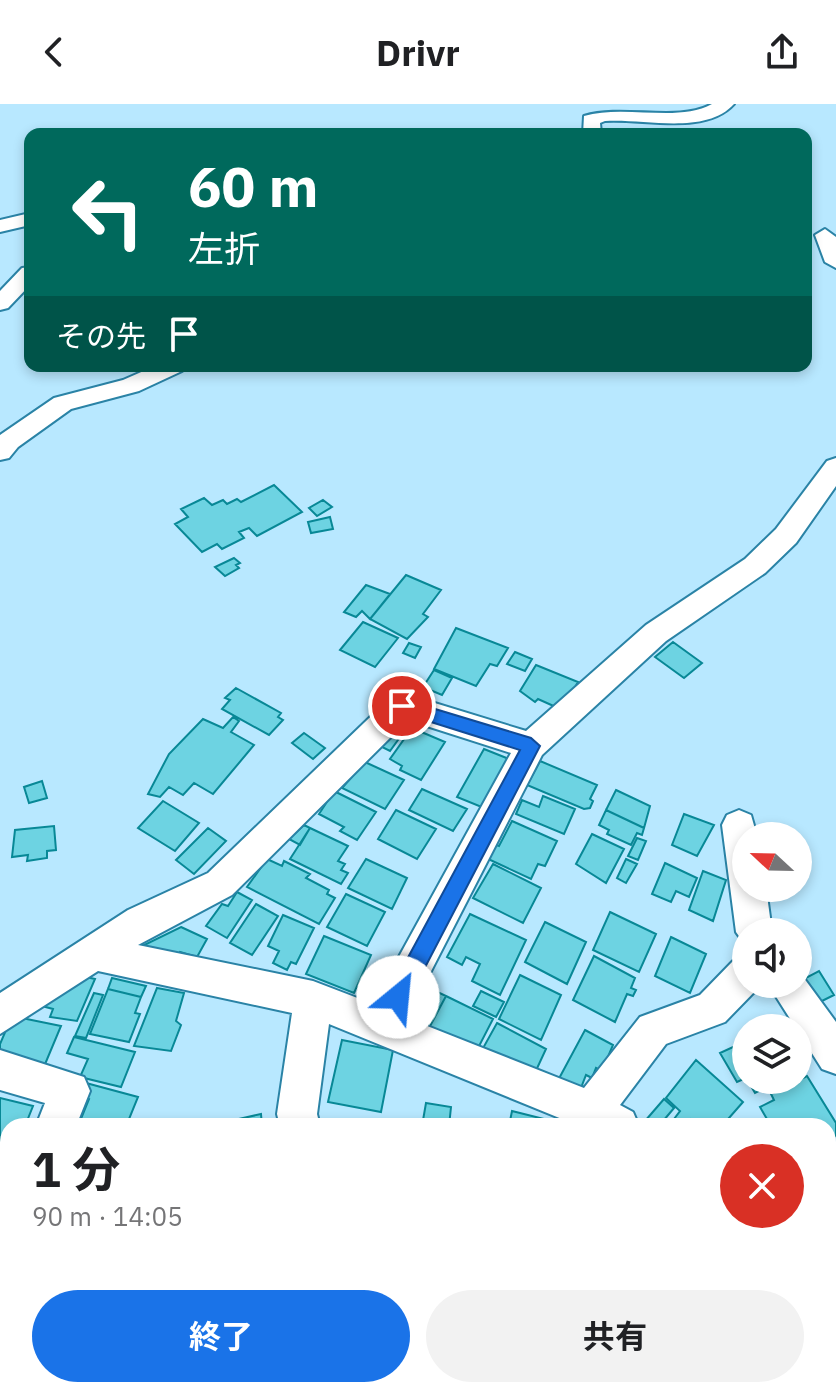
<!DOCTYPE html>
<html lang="ja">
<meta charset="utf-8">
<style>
:root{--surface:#fff;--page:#f2f2f2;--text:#202124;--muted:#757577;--accent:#1a73e8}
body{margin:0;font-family:"IBM Plex Sans","Noto Sans JP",sans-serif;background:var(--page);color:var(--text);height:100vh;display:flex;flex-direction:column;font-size:30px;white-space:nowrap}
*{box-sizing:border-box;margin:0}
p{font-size:26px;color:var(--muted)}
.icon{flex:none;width:44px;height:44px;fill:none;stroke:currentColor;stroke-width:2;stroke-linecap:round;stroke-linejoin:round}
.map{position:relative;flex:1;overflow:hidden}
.panel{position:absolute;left:0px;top:1014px;width:836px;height:280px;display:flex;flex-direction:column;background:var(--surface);border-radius:24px 24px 0 0;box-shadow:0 4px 12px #0003}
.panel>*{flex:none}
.banner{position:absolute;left:24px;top:24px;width:788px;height:244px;border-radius:16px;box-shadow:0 4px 12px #0003;background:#00695c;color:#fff;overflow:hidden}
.needle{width:52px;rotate:292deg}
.tools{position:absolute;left:732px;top:718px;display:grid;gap:16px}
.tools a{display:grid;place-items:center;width:80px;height:80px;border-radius:50%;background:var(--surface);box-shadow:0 4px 12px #0003;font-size:40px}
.pin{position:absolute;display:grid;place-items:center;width:68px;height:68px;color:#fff;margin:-34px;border:4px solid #fff;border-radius:50%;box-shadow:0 2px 8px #0007}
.me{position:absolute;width:88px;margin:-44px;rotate:28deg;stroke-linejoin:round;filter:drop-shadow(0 0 6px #0008)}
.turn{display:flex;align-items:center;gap:28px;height:168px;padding:0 32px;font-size:36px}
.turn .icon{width:104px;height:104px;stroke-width:2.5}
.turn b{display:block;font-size:56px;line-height:68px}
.then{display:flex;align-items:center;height:76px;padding:0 32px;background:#0003;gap:16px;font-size:30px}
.round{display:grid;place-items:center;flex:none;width:84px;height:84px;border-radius:42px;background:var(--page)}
.summary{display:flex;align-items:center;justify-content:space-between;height:136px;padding:0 32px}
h1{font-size:48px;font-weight:700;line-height:60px}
.primary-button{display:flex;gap:16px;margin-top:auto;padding:16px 32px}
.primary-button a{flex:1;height:92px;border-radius:48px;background:var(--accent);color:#fff;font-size:32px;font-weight:700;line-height:92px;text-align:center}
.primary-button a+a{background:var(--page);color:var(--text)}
header{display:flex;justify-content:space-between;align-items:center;height:104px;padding:0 32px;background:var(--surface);font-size:36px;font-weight:700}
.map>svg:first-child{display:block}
.building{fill:#6dd3e2;stroke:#088896;stroke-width:2}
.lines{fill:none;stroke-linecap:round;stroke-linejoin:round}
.minor-casing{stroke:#2a83a6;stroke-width:4}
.minor{fill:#fff;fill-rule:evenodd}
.route{fill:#1a73e8;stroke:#114b97;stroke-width:2}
</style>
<header><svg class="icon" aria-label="back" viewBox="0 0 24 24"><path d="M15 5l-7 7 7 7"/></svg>Drivr<svg class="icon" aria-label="share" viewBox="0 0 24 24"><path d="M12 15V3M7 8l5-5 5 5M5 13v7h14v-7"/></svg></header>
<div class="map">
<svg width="836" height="1294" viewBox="0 0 836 1294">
<rect width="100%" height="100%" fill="#b8e8ff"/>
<path class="building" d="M274,381L302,408L257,432L249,424L239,428L244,434L222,445L217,440L202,448L175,420L188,413L181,405L204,394L212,401L223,396L227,400L237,395L241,398Z
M323,396L332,403L317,412L309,404Z
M330,413L333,425L311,429L308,418Z
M234,454L240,459L236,461L239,464L225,472L215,463Z
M406,471L441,486L423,510L428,513L407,535L370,515Z
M366,481L390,490L370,515L362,507L356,513L344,508Z
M363,518L398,534L375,563L340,546Z
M456,524L508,544L497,562L490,560L476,582L434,565Z
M673,538L702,559L684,574L655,553Z
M409,539L421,543L415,554L403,549Z
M515,548L532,555L525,567L507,560Z
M536,561L578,578L569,594L558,604L538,595L535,598L520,587Z
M434,566L452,574L442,591L423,583Z
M236,584L281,609L278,613L283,616L269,631L222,605L230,596L225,594Z
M233,613L239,617L231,628L254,641L213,690L194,679L183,691L169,683L160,693L148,690L169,650L203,615L223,624Z
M412,624L445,638L421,676L400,666L402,662L390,655Z
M395,626L403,629L390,647L380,642Z
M304,629L325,644L313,655L292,639Z
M484,645L509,655L484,704L457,693Z
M540,657L597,681L590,695L593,697L590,704L584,705L527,681Z
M365,658L404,676L385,705L342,684Z
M42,677L47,694L29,699L24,683Z
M422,685L467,705L453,727L409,706Z
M616,686L650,702L644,724L606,706Z
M334,687L376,708L357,736L340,727L344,723L319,710Z
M543,692L575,705L564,730L516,710L522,696L539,703Z
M163,697L199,719L175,747L138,724Z
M396,706L436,725L417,755L378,735Z
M606,706L644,724L642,731L637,729L631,741L607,730L609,726L599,721Z
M684,710L714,721L697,752L672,741Z
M512,717L557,737L545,762L538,760L531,775L486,754L494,740L499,742Z
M304,721L310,724L300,741L289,735Z
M54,722L56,746L47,747V754L27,757L28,751L12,753L15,726Z
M208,724L226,737L194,770L176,756Z
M310,724L348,742L338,757L345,760L341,766L348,769L341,780L290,755Z
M592,730L624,745L606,779L576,760Z
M637,734L646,737L638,756L628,752Z
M267,755L282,762L284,757L310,770L306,774L329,786L327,790L335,794L319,820L247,783Z
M366,755L407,774L392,805L348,784Z
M626,755L637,760L626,779L617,774Z
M665,759L697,774L689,793L676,787L671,798L652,790Z
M493,760L541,784L523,819L473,794Z
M703,767L726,776L713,817L689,806Z
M237,788L252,796L227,834L206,822L222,800L228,802Z
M346,790L385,808L367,842L327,823Z
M256,800L278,812L252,851L230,839Z
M610,808L656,830L639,868L593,846Z
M470,810L526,836L500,891L472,877L480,860L466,853L462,861L447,853Z
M283,811L314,824L296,860L291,858L287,866L273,859L279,847L268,842Z
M545,818L586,838L567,880L525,858Z
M181,823L207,835L197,853L180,848L176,855L136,845Z
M324,832L371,851L354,889L306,870Z
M671,833L706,850L690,889L655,872Z
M594,852L635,874L631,884L636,886L633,892L627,890L615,918L573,896Z
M819,867L834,891L814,901L798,878Z
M520,871L561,891L541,936L499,915Z
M86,873L95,875L77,917L50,913L53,905L42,902Z
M112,874L146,882L141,893L108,885Z
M416,878L446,892L429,924L400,909Z
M157,884L184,889L176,917L181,921L171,947L134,942Z
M108,885L141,893L135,909L140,910L129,938L90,930Z
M481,887L504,898L496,913L473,902Z
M94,889L103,891L86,934L75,932Z
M446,892L493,915L476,948L429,924Z
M12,912L61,922L43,965L0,955V940Z
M497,919L546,945L533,973L482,946Z
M585,926L613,941L602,967L596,964L592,974L586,971L579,989L555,982Z
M74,933L135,948L121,983L80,973L88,955L67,949Z
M342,936L393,946L381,1008L328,998Z
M746,937V974L737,978L720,949Z
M696,956L743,998L722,1022H697L690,1015L682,1022L674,1015L680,1007L666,994Z
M807,972L836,1019V1032L828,1036V1022H771L760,1003L774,996L771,990Z
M771,976L773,980L755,989L748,977Z
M86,979L138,993L129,1015L137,1017L135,1022H78L89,995L80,992Z
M0,994L33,1002L25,1022H8V1065L0,1064Z
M664,995L674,1004L659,1022H650L645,1017Z
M426,999L451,1003L449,1022H422Z
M512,1007L556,1018V1022H509Z
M261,1010L262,1022H221V1019Z
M836,1054V1103L828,1090V1059Z
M828,1107L836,1114V1162L828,1156Z
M0,1196L8,1198V1248L0,1269Z
M828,1271L836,1279V1294H741L746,1286H828Z
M93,1286H113V1294H92Z
M228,1286H275V1294H229Z
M401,1286L400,1294L341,1287L342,1286Z
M494,1286H533L532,1294H493Z
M674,1286H722L730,1294H668Z"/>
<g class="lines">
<defs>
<path id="minor" d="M712,0H734C705,32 643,14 605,17L600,19L601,30H583L584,12C624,0 678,19 712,0Z
M30,109V121L0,128V116Z
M825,125L836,133V164L825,158L815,131Z
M30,163V181L8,204L0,206V187L22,164Z
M155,262H186L182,267L139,287L71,305L18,343L9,354L0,356V331L54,294L123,276Z
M836,354V382L796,439L765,469L666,537L542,651L407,914L584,984L640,913L700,891L733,857L746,852V880H760L759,883L725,918L666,940L620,1001L633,1008L639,1022H579L329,920L317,1010L320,1022H280L277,1010L292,909L98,867L0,930V889L128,806L208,769L391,593L402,589L526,627L646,521L745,455L776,425L827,357ZM408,616L511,649L373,900L313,877L138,841L232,791Z
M739,706L751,711L757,732H746V784H766L772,828H746V842L736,828L722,721L727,711Z
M798,866L836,918V970L822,965L768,880H798Z
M0,946L84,973L90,987L76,1022H36L45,999L0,986Z
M8,1120V1179L0,1183V1123Z
M828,1211L836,1214V1264L828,1260Z
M298,1286H344V1294H298Z
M564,1286H613L616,1294H567Z"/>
</defs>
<use href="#minor" class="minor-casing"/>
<use href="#minor" class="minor"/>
</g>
<path class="route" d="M402,595L531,634L540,642L406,900L398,903L391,900L388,893L391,885L520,646L396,607V597Z"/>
</svg>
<div class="tools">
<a><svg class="needle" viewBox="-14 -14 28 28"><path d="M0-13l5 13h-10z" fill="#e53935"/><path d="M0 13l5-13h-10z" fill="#757577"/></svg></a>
<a><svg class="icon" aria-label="sound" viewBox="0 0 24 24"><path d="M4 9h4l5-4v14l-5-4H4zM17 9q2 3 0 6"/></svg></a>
<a><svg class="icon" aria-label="layers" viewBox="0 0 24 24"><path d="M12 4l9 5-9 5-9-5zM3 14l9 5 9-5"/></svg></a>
</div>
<div class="pin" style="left:402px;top:602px;background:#d93025"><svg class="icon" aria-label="arrive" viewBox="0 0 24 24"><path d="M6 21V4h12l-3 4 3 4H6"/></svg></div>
<svg class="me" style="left:398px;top:893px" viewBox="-20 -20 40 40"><circle r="19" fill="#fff"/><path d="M0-13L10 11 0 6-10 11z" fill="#1a73e8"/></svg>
<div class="banner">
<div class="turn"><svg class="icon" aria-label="left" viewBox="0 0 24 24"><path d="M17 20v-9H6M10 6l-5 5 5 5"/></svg><div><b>60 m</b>左折</div></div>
<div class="then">その先<svg class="icon" aria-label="arrive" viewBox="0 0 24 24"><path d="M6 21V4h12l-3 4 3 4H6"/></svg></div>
</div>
<section class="panel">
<div class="summary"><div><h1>1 分</h1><p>90 m · 14:05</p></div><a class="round" style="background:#d93025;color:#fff"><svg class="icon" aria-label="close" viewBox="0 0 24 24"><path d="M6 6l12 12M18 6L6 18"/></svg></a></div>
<div class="primary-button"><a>終了</a><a>共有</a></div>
</section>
</div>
